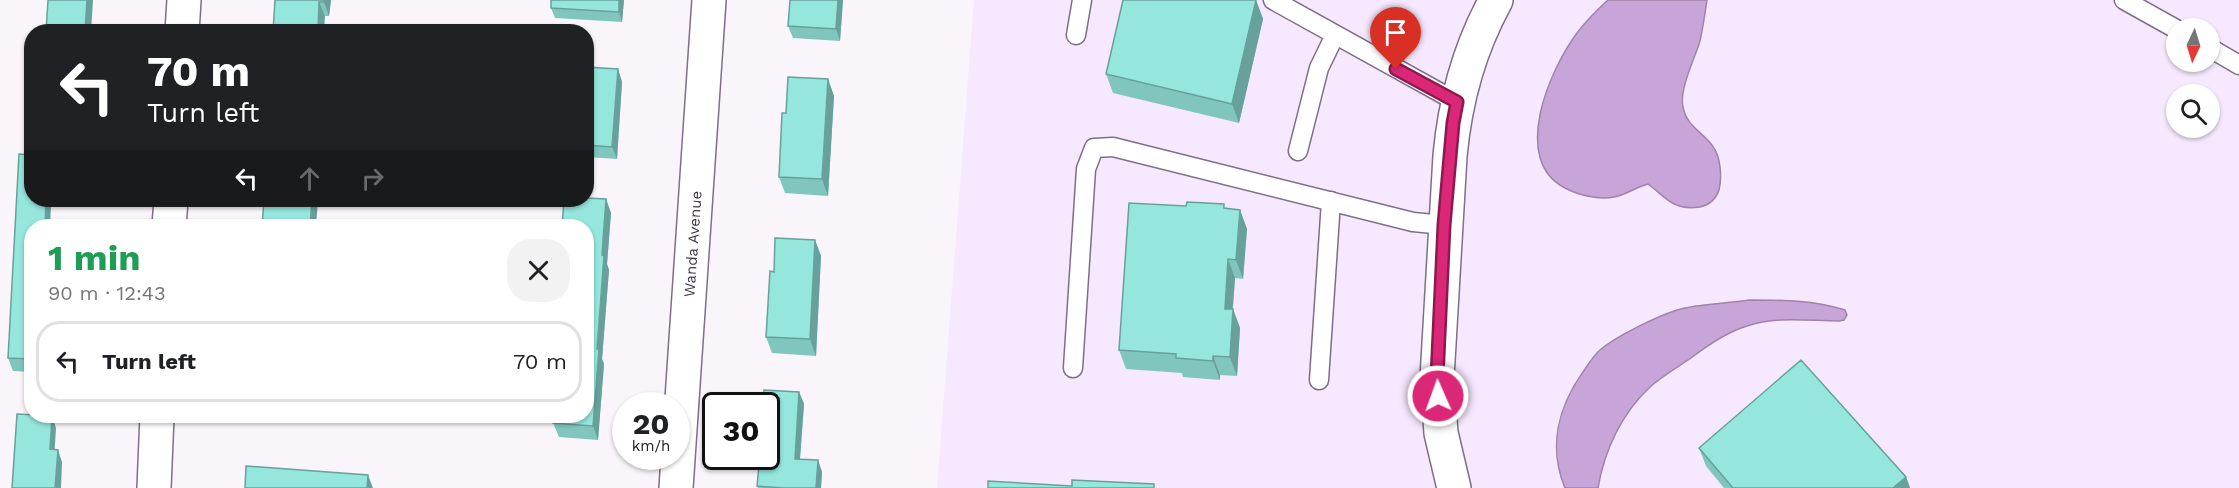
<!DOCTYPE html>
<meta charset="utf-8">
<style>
:root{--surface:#fff;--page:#f2f2f2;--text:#202124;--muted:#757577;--line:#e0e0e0}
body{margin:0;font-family:"Work Sans",sans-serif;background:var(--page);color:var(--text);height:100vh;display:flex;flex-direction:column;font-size:22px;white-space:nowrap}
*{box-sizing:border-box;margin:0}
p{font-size:20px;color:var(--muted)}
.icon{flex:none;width:33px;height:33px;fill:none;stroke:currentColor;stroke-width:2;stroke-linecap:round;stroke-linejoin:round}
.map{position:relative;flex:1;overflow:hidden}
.details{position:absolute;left:24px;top:219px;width:570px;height:204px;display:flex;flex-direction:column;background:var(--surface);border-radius:24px;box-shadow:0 2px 4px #0004}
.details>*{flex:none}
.hud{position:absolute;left:24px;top:24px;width:570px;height:183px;border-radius:24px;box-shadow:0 2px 4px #0004;background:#202124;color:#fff;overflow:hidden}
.needle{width:39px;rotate:184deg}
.buttons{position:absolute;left:2166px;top:18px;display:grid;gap:12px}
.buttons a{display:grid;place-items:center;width:54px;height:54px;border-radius:50%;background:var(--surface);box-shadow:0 2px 4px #0004;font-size:30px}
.speed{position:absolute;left:612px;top:392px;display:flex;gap:12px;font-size:30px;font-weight:700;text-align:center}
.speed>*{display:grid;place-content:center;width:78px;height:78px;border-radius:50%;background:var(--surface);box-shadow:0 2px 4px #0004;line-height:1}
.speed small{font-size:15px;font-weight:400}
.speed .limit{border:3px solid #111;border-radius:9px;background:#fff;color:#111}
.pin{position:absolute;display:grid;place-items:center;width:51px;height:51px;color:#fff;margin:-62px -26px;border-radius:50% 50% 50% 0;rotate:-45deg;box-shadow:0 0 6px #0007}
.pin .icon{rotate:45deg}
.me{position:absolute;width:66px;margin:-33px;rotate:358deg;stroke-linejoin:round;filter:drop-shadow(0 0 4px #0008)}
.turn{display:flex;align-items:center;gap:21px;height:126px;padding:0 24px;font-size:27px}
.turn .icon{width:78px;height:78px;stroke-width:2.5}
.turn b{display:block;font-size:42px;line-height:51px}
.lanes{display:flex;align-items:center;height:57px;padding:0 24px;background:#0003;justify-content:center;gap:30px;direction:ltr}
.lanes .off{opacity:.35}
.round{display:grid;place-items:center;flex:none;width:63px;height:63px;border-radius:24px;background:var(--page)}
.summary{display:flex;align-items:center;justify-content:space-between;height:102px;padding:0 24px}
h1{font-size:36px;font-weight:700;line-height:45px;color:#1e9e55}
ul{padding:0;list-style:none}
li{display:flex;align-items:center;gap:18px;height:81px;margin:0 12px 9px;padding:0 12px;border:3px solid var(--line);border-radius:24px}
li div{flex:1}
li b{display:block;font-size:22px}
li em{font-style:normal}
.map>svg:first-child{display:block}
.built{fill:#f6e8fe;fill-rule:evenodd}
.water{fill:#c7a5d8;stroke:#9e84ab;stroke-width:1.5}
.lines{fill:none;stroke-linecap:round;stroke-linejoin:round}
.service-casing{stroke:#7f6e88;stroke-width:21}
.minor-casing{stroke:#7f6e88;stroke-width:36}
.service{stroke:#fff;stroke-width:18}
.minor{stroke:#fff;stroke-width:33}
.wall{fill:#80c6be}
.shaded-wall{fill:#68a19b}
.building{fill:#95e6dd;stroke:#68a19b;stroke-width:1.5}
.route-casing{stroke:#8e194d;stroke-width:15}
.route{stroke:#db2777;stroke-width:10}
.labels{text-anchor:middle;stroke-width:5;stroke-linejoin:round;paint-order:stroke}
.street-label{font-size:15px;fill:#3e3642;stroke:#fff}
</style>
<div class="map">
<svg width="2239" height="488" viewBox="0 0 2239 488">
<rect width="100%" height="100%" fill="#f9f5fb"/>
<path class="built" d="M974,0H2239V488H937ZM2176,28H2210V62H2176ZM2176,94H2210V128H2176Z"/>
<path class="water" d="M1608,0H1707C1705,13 1703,28 1700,41C1695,58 1679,89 1683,107C1688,134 1717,134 1720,167C1721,175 1721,182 1719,190C1716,199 1709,205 1700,207C1673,211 1667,198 1648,184C1636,187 1626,195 1614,197C1598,200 1578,195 1565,188C1510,160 1550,69 1577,33C1586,21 1597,10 1608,0Z
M1749,300C1781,300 1814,300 1845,310L1847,315L1844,320L1839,321C1808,321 1777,316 1747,326C1727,332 1708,345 1691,358C1678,367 1662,376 1650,387C1622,413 1604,451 1598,488H1565C1548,447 1558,407 1583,372C1588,365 1593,356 1600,350C1616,336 1656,317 1677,310C1700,303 1725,304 1749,300Z"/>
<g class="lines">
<defs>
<path id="service" d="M1273,0L1457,102
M2124,0L2176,29
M1076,35L1082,0
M2210,48L2239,65
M1298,151L1319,68L1335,35
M1073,368L1086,169L1094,148L1113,147L1413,222L1444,225
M1319,380L1331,201"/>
<path id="minor" d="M182,32L184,0
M169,226L171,200
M154,488L157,416
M676,488L709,0
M1454,488L1441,433L1437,378L1450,156C1455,101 1469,49 1496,0"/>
</defs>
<use href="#service" class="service-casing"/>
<use href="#minor" class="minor-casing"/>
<use href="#service" class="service"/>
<use href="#minor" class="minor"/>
</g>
<path class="wall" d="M275,0H331L329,16H325Z
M551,0H624L622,22L555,18L551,8Z
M843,0L840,41L793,38L788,26Z
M1256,0L1263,19L1239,123L1113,93L1106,74Z
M586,67L618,69L622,82L617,159L586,157Z
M828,79L834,96L828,196L785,193L779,177L786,113Z
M606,199L611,213L607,264L609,270L602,359L604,364L598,440L559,437L553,423Z
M32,200H80L79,207L51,205L32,226V372L13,371L8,358Z
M1225,209L1240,210L1247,229L1243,279L1235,278L1233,309L1240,328L1237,376L1220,375V380L1183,377L1182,373L1126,369L1119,350Z
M815,240L821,256L816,356L772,353L766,337L774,272Z
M799,392L804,404L800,459L818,460L822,472L821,488H758L757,486Z
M259,416H311V421L260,417Z
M1699,448L1906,477L1910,488H1724L1706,466Z"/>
<path class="shaded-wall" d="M87,0H93L91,32H85Z
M324,0H331L329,16L324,2Z
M619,0H624L622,22L619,12Z
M838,0H843L840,41L836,29Z
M1256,0L1263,19L1239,123L1232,104Z
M319,2L325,16L324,32H318Z
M618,69L622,82L617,159L612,147Z
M828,79L834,96L828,196L822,179Z
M606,199L611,213L607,264L609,270L602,359L604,364L598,440L593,426L602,255Z
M46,200H49L51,205L50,226H45Z
M76,200H80L79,207Z
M312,200H318L316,226H310Z
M1240,210L1247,229L1243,279L1236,260Z
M815,240L821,256L816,356L810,339Z
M1228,259L1235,278L1231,328L1225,309Z
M1233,309L1240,328L1237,376L1230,357Z
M1213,356L1220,375V380L1213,361Z
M799,392L804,404L799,471L795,459Z
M52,416L56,428L54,461L50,449Z
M58,450L62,462L61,488H55Z
M818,460L822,472L821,488H816Z
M368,475L373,488H367Z
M1906,477L1910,488H1893Z"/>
<path class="building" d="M48,0H87L85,32H46Z
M275,0H324V2H319L318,32H273Z
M551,0H619V12L551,8Z
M790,0H838L836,29L788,26Z
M1123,0H1256L1232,104L1106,74Z
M586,67L618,69L612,147L586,145Z
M788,77L828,79L822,179L779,177L782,113H786Z
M19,154L32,155V200H46L45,226H32V359L8,358Z
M586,198L606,199L602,255L604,256L597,349H599L593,426L553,423L554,416H586V226H562L564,200H586Z
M264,200H312L310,226H262Z
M1187,202L1224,204V208L1240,210L1236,260L1228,259L1225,309H1233L1230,357L1213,356V361L1176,358V354L1119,350L1129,203L1186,206Z
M775,238L815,240L810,339L766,337L770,271L774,272Z
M1801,360L1906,477L1893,488H1733L1699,448Z
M764,390L799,392L795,459L818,460L816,488H783L757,486L760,456H766V405H763Z
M17,414L52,416L50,449L58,450L55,488H12Z
M246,466L368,475L367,488H245Z
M1072,480L1154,484V488H988V481L1072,486Z"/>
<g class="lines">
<defs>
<path id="route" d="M1396,69L1457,102L1453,123L1444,225L1437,378L1438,396"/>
</defs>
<use href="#route" class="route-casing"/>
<use href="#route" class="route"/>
</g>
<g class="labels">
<g class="street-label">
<text transform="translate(693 244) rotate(-86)" y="5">Wanda Avenue</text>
</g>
</g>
</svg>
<div class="buttons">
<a><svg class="needle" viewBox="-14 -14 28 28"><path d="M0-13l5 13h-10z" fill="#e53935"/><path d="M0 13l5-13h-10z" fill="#757577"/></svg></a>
<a><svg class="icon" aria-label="search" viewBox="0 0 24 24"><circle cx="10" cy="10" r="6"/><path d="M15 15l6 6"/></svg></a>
</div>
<div class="speed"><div>20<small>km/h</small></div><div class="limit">30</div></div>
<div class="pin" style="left:1396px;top:69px;background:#d93025"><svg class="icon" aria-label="arrive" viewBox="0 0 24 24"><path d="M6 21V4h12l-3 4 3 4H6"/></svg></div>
<svg class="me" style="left:1438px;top:396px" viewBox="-20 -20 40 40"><circle r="17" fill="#db2777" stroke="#fff" stroke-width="3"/><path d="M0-11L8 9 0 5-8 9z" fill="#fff"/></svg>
<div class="hud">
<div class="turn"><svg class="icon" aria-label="left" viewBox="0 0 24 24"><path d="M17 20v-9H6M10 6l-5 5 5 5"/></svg><div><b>70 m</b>Turn left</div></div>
<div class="lanes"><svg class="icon" aria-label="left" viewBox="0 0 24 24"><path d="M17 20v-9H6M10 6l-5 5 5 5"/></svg><svg class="icon off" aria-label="ahead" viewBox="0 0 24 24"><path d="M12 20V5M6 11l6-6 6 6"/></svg><svg class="icon off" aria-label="right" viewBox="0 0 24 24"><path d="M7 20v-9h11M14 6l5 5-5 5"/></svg></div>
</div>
<section class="details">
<div class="summary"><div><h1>1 min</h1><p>90 m · 12:43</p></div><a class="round"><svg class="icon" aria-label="close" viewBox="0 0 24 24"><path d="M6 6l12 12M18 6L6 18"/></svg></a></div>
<ul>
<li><svg class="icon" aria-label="left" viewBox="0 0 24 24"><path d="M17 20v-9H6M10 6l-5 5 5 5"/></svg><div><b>Turn left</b></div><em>70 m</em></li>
</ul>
</section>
</div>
